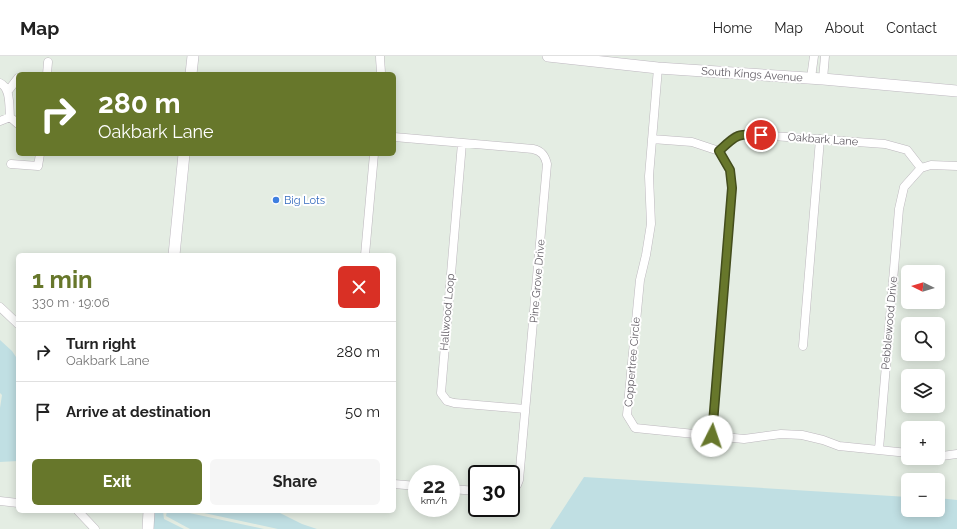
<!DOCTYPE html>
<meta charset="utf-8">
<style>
:root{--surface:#fff;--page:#f6f6f6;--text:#222;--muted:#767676;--line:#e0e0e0;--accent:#67772b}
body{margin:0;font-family:Raleway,sans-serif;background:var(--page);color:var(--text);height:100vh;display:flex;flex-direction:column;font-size:15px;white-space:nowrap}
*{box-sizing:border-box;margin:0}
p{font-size:13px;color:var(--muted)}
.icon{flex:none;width:22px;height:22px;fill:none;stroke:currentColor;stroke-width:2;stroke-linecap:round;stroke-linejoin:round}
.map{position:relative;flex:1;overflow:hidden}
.panel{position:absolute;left:16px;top:197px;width:380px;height:260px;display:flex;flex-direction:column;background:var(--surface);border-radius:6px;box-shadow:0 2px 10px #0003}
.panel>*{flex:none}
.hud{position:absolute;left:16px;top:16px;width:380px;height:84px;border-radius:6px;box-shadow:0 2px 10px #0003;background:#67772b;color:#fff;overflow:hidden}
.needle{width:26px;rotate:275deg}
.tools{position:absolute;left:901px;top:209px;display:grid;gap:8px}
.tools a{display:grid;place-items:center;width:44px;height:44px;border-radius:6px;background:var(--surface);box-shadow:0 2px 10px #0003;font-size:20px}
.speed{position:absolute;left:408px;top:409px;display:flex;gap:8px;font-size:20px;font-weight:700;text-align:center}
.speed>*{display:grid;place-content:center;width:52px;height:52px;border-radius:50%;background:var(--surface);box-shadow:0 2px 10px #0003;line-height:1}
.speed small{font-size:10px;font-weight:400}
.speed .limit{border:2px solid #111;border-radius:6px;background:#fff;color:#111}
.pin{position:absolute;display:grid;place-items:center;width:34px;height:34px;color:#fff;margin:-17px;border:2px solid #fff;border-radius:50%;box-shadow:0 1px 4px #0007}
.me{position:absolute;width:44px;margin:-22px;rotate:4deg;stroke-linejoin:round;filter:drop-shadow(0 0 3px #0008)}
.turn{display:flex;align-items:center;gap:14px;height:84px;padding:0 16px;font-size:18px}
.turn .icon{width:52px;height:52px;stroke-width:2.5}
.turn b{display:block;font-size:28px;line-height:34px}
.round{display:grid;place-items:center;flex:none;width:42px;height:42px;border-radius:6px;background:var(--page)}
.overview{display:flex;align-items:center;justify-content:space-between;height:68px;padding:0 16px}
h1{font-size:24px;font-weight:700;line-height:30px;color:var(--accent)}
.button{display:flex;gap:8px;margin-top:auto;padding:8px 16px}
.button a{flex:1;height:46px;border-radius:6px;background:var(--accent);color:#fff;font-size:16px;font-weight:700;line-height:46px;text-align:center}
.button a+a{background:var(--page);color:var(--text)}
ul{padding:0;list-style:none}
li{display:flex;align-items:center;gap:12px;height:60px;padding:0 16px;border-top:1px solid var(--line)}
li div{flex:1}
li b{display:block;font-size:15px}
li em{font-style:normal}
header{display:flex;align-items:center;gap:24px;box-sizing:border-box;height:56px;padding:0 20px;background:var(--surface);border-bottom:1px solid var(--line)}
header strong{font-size:19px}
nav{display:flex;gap:22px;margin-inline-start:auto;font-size:14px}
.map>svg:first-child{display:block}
.green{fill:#c0dfe3}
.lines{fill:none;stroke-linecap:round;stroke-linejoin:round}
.street-casing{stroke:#bdb8be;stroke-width:9}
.secondary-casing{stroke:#beb8c0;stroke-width:12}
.street{stroke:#fff;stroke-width:8}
.secondary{stroke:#fff;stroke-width:11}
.route-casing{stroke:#434d1c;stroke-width:10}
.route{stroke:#67772b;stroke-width:7}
.shop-dot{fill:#3f7fe0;stroke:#fff;stroke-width:1.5}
.labels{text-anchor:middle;stroke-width:4;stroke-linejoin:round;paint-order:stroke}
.street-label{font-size:11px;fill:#605b63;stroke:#fff}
.shop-label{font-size:11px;fill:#366cbe;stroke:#fff;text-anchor:start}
</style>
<header>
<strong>Map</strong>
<nav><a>Home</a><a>Map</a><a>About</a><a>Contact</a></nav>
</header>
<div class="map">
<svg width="957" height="473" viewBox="0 0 957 473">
<rect width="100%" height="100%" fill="#e4ede3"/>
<path class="green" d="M0,284L12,295L18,304V405L0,406V352L2,339L0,337Z
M584,421L908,441V454H938V442L957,444V473H550Z
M153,455H163L164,463L184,473H152Z
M167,455H180L264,473H190L166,460Z
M195,455H276L302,468L317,473H278Z"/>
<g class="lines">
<defs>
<path id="street" d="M380,0C380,7 381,12 381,18
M658,12L649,120L651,168L646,199L640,224L627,359L635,372L744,383L781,378L802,379L823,384L839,390L908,397
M47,18L48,6
M811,22L814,0
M823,23L825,0
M0,27C11,32 9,51 10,61
M8,35L18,22
M10,61L18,68
M0,65L10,61
M394,81L533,93C542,95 545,100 547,108L519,424L517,429L511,435
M652,83L692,86L719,95
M462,87L441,337L447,345L454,347L525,353
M719,95L734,81L746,78L885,88L907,94L921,112
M11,108L38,110L40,98
M365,199L374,98
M0,251L18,268
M803,290L820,83
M712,380L732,132L730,114L719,95
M879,393L899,153L904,131L921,112L931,109L957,110
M938,400H942L957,398
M394,428L417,430
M451,433L477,435
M0,445L18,447
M78,455L95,473"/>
<path id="secondary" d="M548,0L658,12L823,23L957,35
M191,18L193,0
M174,199L184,98
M148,473L149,455"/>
</defs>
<use href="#street" class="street-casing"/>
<use href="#secondary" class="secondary-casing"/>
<use href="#street" class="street"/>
<use href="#secondary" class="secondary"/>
</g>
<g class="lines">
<defs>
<path id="route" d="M712,380L732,132L730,114L719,95C736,79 737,77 761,79"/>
</defs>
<use href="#route" class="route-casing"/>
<use href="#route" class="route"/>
</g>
<circle class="shop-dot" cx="276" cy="144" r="4"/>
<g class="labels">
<g class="street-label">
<text transform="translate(752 18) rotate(4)" y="4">South Kings Avenue</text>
<text transform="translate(823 83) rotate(4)" y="4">Oakbark Lane</text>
<text transform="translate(537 225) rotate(-85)" y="4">Pine Grove Drive</text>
<text transform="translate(447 256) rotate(-85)" y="4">Hallwood Loop</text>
<text transform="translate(889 267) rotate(-85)" y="4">Pebblewood Drive</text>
<text transform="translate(632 306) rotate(-85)" y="4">Coppertree Circle</text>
</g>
<g class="shop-label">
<text x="284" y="148">Big Lots</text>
</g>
</g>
</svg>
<div class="tools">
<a><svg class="needle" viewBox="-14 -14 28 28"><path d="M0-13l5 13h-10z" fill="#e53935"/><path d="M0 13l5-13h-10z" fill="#767676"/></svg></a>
<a><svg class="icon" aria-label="search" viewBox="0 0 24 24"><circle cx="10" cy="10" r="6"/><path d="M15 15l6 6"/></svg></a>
<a><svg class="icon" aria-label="layers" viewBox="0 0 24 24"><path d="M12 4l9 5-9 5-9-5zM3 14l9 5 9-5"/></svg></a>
<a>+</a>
<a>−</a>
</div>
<div class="speed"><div>22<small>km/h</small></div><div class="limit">30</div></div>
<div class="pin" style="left:761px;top:79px;background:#d93025"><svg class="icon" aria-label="arrive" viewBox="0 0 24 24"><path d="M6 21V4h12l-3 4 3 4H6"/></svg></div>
<svg class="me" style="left:712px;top:380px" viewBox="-20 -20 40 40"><circle r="19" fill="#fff"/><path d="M0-13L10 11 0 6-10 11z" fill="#67772b"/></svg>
<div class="hud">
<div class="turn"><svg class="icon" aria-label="right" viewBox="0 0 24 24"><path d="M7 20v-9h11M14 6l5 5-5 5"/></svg><div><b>280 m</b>Oakbark Lane</div></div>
</div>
<section class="panel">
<div class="overview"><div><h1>1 min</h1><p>330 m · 19:06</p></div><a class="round" style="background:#d93025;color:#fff"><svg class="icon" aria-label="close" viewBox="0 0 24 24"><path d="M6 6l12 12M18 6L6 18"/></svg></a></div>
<ul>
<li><svg class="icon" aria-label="right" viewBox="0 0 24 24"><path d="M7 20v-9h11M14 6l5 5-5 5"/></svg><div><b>Turn right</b><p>Oakbark Lane</p></div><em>280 m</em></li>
<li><svg class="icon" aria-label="arrive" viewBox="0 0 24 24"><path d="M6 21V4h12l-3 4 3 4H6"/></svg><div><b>Arrive at destination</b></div><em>50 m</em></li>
</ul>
<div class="button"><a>Exit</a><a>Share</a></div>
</section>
</div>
